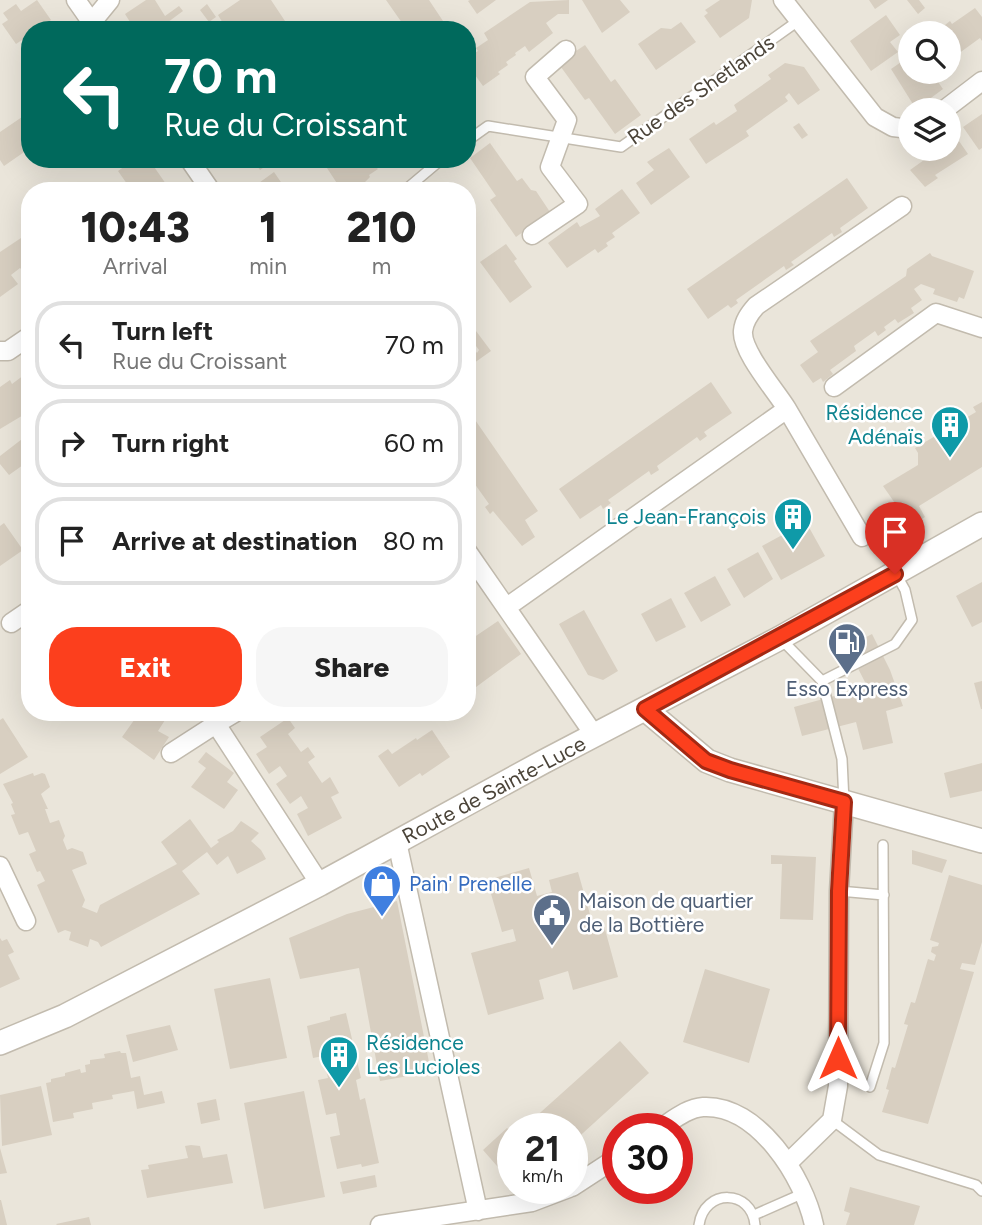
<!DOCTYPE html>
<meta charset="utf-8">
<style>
:root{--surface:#fff;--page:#f6f6f6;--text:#222;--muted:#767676;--line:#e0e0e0;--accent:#fc3f1d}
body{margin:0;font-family:Figtree,sans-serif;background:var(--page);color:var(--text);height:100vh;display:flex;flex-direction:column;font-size:26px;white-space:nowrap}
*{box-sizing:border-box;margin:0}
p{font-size:23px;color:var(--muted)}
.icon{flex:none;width:38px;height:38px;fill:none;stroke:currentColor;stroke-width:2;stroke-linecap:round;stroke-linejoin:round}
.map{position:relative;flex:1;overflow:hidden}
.side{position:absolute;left:21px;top:182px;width:455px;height:539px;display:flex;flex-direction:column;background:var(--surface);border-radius:28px;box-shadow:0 7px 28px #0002}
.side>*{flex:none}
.guide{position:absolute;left:21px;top:21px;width:455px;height:147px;border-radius:28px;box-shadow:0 7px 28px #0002;background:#00695c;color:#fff;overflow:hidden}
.tools{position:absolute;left:898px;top:21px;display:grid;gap:14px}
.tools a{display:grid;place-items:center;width:63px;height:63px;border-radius:50%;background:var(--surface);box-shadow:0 7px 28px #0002;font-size:35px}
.speed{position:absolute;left:497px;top:1113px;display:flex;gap:14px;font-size:35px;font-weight:700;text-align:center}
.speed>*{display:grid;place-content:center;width:91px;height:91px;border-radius:50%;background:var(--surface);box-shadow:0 7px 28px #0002;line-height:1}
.speed small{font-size:18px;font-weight:400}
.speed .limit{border:10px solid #d22;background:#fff;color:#111}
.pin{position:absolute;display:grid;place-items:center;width:60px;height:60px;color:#fff;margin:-72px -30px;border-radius:50% 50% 50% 0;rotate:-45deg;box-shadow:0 0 7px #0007}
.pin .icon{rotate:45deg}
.me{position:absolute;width:77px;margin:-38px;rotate:0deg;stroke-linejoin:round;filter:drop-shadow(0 0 5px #0008)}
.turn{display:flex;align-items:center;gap:24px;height:147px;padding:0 28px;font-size:32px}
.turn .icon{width:91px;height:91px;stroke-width:2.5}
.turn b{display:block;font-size:49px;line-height:60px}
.eta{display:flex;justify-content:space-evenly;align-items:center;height:119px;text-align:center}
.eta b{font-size:42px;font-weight:800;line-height:49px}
.primary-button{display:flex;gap:14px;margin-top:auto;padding:14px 28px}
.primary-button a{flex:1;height:80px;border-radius:28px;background:var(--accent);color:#fff;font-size:28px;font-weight:800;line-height:80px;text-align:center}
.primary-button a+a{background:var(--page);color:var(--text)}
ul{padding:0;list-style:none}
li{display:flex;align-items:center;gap:21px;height:88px;margin:0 14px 10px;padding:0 14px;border:4px solid var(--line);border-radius:28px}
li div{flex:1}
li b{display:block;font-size:26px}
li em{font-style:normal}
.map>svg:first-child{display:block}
.residential{fill:#eae5da;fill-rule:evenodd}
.building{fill:#d8cfc1}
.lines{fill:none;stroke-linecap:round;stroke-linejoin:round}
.service-casing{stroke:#c2bbae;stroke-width:12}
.minor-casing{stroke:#c2bbae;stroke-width:21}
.tertiary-casing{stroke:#c2bbae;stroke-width:26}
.service{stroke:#fff;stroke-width:9}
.minor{stroke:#fff;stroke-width:18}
.tertiary{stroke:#fff;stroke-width:23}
.route-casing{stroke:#a42913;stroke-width:18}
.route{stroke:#fc3f1d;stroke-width:12}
.labels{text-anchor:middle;stroke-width:5;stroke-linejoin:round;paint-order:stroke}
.street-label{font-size:21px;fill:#4b4439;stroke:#fff}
.culture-label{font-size:21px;fill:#0d838f;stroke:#fff;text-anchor:end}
.service-label{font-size:21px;fill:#4e5e75;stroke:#fff}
.shop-label{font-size:21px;fill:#366cbe;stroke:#fff;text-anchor:start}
</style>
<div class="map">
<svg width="982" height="1225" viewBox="0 0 982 1225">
<rect width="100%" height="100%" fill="#f6f3ec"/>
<path class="residential" d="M0,0H982V1225H0ZM30,30H467V159H30ZM910,33H948V72H910ZM910,110H948V149H910ZM30,191H467V712H30ZM513,1129H572V1188H513ZM618,1129H677V1188H618Z"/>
<path class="building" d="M37,0L51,20L43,26L46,30H30L28,49L22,40L16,44L2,24L8,20L3,13L16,4L21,11Z
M146,0H155L165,16L179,6L183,11L164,25L167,30H135L125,14Z
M240,0H271L291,30H227L218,15Z
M386,0H429L443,21L431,30H407Z
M470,0H496L477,14L468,1Z
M569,0V14H558L546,23L553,33L529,52L525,46L515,53L516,55L506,62L508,65L498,72L500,74L483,86L467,64V58L478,51L476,48L488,40L484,33L530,2Z
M582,0H620L630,12L602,33Z
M720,0H752L749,18L720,38L704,16L708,13L705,10Z
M869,0H888L875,9Z
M907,0H919L925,8L918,14Z
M207,4L216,17L209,22L200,10Z
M975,8L982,17V41L980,38L958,54L948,41V33H943L940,29L950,21L952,24Z
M886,15L900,35L890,42L898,52L871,71L850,41Z
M681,22L696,42L656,70L638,44L661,28L671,29Z
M585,45L611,82L615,79L641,115L615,134L589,98L585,100L558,63Z
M910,56V72H927L929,74L931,72L943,89L916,109L891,69Z
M785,63L804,67L820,90L798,105L789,93L785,97L788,101L746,131L749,136L706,164L689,139L714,122L716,125L737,111L734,105L771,79L768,75Z
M982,114V148L979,150L963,127Z
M22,117L30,127V148L4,166L0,160V132Z
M799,123L808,135L802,139L793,127Z
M952,131L968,154L935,175L938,178L925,187L910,170L924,160L920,154L927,149H948V134Z
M490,143L517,181L522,178L531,190L536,191L550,212L516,237L490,200L496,196L470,158Z
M669,148L690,177L651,205L636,183L654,170L647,162Z
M135,159H144L147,164L150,161L166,184L157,191H132L118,171Z
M252,159H276L260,170Z
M340,159H384L375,166L378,169L369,175L370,177L365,182L351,191H342L327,168L328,163Z
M274,172L287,191H248Z
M847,178L868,208L840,228L842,232L834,237L832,233L791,262L794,265L786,270L784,266L736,300L738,303L731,308L728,305L708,319L687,289Z
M622,189L640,213L612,233L615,237L606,243L608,246L598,253L595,249L567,268L548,243L577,222L580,227L600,216L595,209Z
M24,236L26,240L30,237V266L23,271L20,268L11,275L18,284L0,297V252Z
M506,244L517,259L514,261L532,287L510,303L480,262Z
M930,253L932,256L974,271L964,299L959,297L957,302L933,294L935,289L921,284L914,289L922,300L911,308L914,313L898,323L895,319L884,327L886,330L878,336L875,331L854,346L856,351L830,370L833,374L823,382L821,378L813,383L800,365L818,352L810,341L906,276L907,269Z
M467,319L491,351L467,368V340L477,353L479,350L467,334Z
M30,367V411L0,429V387L10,380L12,384L28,372L27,370Z
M711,382L732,413L704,432L707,436L700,441L697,437L657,466L659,470L651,475L649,471L608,500L611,503L603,509L601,505L580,519L559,489Z
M982,402V467L919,506L925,517L911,526L883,486L918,465V453L915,448L976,412L973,407Z
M471,414L538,511L525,520L535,537L522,546L493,511L490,514L485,507L489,504L467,473V416Z
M26,436L30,440V460L9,475L0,464V456Z
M806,522L825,556L781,580L762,546Z
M4,523L23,550L0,566V526Z
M758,552L773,579L744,598L727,569Z
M715,576L731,605L701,622L684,593Z
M982,582V622L972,627L956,596Z
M671,598L686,627L656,642L641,614Z
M584,610L618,671L603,680L588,675L559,624Z
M498,621L521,654L472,690L467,684V642Z
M872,634L890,670L903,706L886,711L893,743L863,750L856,722L802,736L794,707L845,693L865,682L847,647Z
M982,681V709H981L974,683Z
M131,712H153L165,720L158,731L169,737L154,760L122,737L137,716Z
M182,712H201L188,721Z
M3,718L28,757L0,774V720Z
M288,718L295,728L288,734L301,752L308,747L315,757L308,762L322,783L330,777L339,793L331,797L342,818L308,836L297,814L308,808L301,796L290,804L276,784L287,776L280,766L269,774L256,754L267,747L260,737Z
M432,730L450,757L422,776L420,773L399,787L378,756L388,749L392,754L416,738L417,740Z
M206,752L234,773L227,782L238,790L224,809L191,787L206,768L198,762Z
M982,763V791L950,798L944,773Z
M33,773L34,776L42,773L45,774L50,787L41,794L48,809H45L50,823L59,820L65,836L63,840L67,850L72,848L83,852L87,864L72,870L85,900L82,907L97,913L100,905L177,864L161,842L190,819L211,848L219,842L217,840L233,831L241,821L259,833L251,841L261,850L266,859L237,874L228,856L217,865L207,852L182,871L200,894L101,947L98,942L90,939L88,947L69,940L71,932L65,930L58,933L37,885L45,881L40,871L37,872L29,854L36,851L28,832L19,835L11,815L15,814L11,804L13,803L3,784Z
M912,850L947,860L942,873L912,864Z
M771,855L816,857L813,920L780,919L782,864H771Z
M529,868L537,896L552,892L549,880L578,872L593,925L603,922L618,977L573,990L568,971L539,980L544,999L488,1015L471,953L516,941L513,929L502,932L487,880Z
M949,875L982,885V942L975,965L962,963L960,969L974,972L928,1124L882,1112L889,1090L886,1089L892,1067L895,1068L908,1025L904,1024L911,1002L915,1003L928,959L934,961L936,955L931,952L932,947L938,946L939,943L930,940Z
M397,901L431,1072L380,1081L359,968L300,979L289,938L347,914Z
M0,938L2,941L7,939L14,952L8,955L20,979L0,988Z
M705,969L770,989L749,1063L683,1042Z
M270,978L287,1058L230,1069L214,989Z
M346,1013L361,1078L356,1080L360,1100L365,1098L379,1163L362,1167L361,1164L337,1169L330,1137L340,1135L336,1113L326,1115L318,1080L328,1078L323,1056L313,1058L307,1026L330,1020V1017Z
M170,1025L178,1050L133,1062L126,1035Z
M620,1041L649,1073L572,1143V1129H522Z
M120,1051L121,1053H126L131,1078L140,1076L144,1095L162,1091L165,1103L137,1109L134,1091L112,1095L113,1099L92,1103L93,1109L73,1113L74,1118L53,1122L46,1083L51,1082V1079L65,1076V1073L80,1069L81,1073L86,1072L85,1065L90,1064V1060L105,1058L104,1054Z
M41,1086L52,1135L2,1146L0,1095Z
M304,1091L325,1197L264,1209L244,1103Z
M216,1099L220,1120L201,1124L197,1103Z
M507,1128L513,1134V1166L504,1174L483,1150Z
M191,1145L200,1146L203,1158L227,1154L233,1183L147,1198L141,1170L149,1169L148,1165L188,1158L185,1146Z
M0,1148L7,1173L0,1174Z
M375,1175L377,1187L343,1194L340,1182Z
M850,1187L920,1206L914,1225H846L850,1213L844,1211Z
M0,1200H1L7,1225H0Z
M89,1217L91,1225H57L56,1224Z"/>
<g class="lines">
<defs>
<path id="service" d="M467,141L488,126L621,147L798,21
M404,191L442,159
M781,639L822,681L842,759L844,802
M822,681L895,644L912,620L905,590L896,574
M839,891L884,895
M870,1087L884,1043L883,845
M832,1120L879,1155L976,1185L982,1191
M754,1215L804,1193
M699,1225C704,1188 752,1189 755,1225"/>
<path id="minor" d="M76,0L97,30
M783,0L875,117L893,127L910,129
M92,22L110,0
M944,110L982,81
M189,159L211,191
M532,235L578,204L550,167L567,120L535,77L566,50
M0,351H8L30,336
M834,387L936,313L982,328
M787,409L862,537
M467,551L595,736
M507,607L787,409C776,391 741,351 743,331C744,321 749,314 756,306L902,206
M11,623L30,610
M216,724L236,712
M171,753L216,724L320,884
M397,842L478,1211
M0,866L26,921
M659,1129C672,1121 687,1108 703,1107C758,1104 804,1178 814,1225
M788,1163L832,1120L838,1086L839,891L844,802
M572,1187L618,1157
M380,1225L532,1202L569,1188"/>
<path id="tertiary" d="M645,709L707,761L730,770L982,841
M0,1043L65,1016L320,884L543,762L780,638L982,524"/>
</defs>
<use href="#service" class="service-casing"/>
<use href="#minor" class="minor-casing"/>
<use href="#tertiary" class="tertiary-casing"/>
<use href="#service" class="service"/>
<use href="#minor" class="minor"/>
<use href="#tertiary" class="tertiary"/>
</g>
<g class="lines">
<defs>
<path id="route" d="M838,1058L839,891L844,802L730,770L706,761L645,709L895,574"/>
</defs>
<use href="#route" class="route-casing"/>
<use href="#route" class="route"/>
</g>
<defs>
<symbol id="building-pin" viewBox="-11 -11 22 30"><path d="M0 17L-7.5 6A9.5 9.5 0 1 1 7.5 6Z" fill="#0f9aa8" stroke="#fff"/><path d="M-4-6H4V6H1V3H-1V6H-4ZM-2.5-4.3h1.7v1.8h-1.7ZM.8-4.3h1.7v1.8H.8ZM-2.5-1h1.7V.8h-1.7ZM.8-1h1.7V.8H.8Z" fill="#fff"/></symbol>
<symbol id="fuel-pin" viewBox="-11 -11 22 30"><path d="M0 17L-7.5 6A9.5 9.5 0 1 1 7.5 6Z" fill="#5c6f8a" stroke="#fff"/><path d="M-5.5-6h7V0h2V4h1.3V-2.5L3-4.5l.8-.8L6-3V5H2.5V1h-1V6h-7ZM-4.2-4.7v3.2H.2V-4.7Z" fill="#fff"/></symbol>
<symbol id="shop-pin" viewBox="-11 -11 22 30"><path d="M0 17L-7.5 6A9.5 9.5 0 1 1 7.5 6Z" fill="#3f7fe0" stroke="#fff"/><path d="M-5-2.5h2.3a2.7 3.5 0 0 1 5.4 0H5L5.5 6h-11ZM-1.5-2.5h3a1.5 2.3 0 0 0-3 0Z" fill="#fff"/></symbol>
<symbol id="civic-pin" viewBox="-11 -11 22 30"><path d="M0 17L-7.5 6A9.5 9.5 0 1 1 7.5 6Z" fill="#5c6f8a" stroke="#fff"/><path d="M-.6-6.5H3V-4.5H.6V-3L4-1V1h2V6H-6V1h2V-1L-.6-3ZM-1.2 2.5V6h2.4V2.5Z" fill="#fff"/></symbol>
</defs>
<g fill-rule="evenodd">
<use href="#building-pin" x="928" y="403" width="44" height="60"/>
<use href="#building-pin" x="771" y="495" width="44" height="60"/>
<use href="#fuel-pin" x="825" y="620" width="44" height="60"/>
<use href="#shop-pin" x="360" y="862" width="44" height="60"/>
<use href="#civic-pin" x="530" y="891" width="44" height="60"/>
<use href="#building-pin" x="317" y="1033" width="44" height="60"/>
</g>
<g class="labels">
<g class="street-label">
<text transform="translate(701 90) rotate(-35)" y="7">Rue des Shetlands</text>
<text transform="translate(494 790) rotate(-28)" y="7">Route de Sainte-Luce</text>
</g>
<g class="culture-label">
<text x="923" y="420">Résidence<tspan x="923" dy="24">Adénaïs</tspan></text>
<text x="766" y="524">Le Jean-François</text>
<text x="366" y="1050" text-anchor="start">Résidence<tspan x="366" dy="24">Les Lucioles</tspan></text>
</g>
<g class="service-label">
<text x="847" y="696">Esso Express</text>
<text x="579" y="908" text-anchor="start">Maison de quartier<tspan x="579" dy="24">de la Bottière</tspan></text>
</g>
<g class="shop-label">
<text x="409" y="891">Pain' Prenelle</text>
</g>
</g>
</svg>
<div class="tools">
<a><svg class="icon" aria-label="search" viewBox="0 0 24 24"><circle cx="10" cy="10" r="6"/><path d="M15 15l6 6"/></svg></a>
<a><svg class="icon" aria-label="layers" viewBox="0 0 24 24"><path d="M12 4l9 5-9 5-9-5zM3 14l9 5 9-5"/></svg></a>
</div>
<div class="speed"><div>21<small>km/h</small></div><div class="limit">30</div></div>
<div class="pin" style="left:895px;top:574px;background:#d93025"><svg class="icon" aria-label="arrive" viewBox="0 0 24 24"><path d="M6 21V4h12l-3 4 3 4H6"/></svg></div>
<svg class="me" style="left:838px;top:1058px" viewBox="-20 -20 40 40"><path d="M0-17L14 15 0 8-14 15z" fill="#fc3f1d" stroke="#fff" stroke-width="4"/></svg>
<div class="guide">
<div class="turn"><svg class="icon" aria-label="left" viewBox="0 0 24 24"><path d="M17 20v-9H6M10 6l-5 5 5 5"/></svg><div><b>70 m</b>Rue du Croissant</div></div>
</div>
<section class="side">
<div class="eta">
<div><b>10:43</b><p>Arrival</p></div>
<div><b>1</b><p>min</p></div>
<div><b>210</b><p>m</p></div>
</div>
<ul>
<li><svg class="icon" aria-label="left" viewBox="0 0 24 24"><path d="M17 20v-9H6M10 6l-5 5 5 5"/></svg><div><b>Turn left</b><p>Rue du Croissant</p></div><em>70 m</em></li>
<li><svg class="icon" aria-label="right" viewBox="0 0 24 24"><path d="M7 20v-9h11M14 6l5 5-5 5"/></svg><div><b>Turn right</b></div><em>60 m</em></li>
<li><svg class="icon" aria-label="arrive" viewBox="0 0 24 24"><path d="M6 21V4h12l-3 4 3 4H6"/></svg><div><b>Arrive at destination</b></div><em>80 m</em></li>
</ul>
<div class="primary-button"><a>Exit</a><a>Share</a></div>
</section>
</div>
